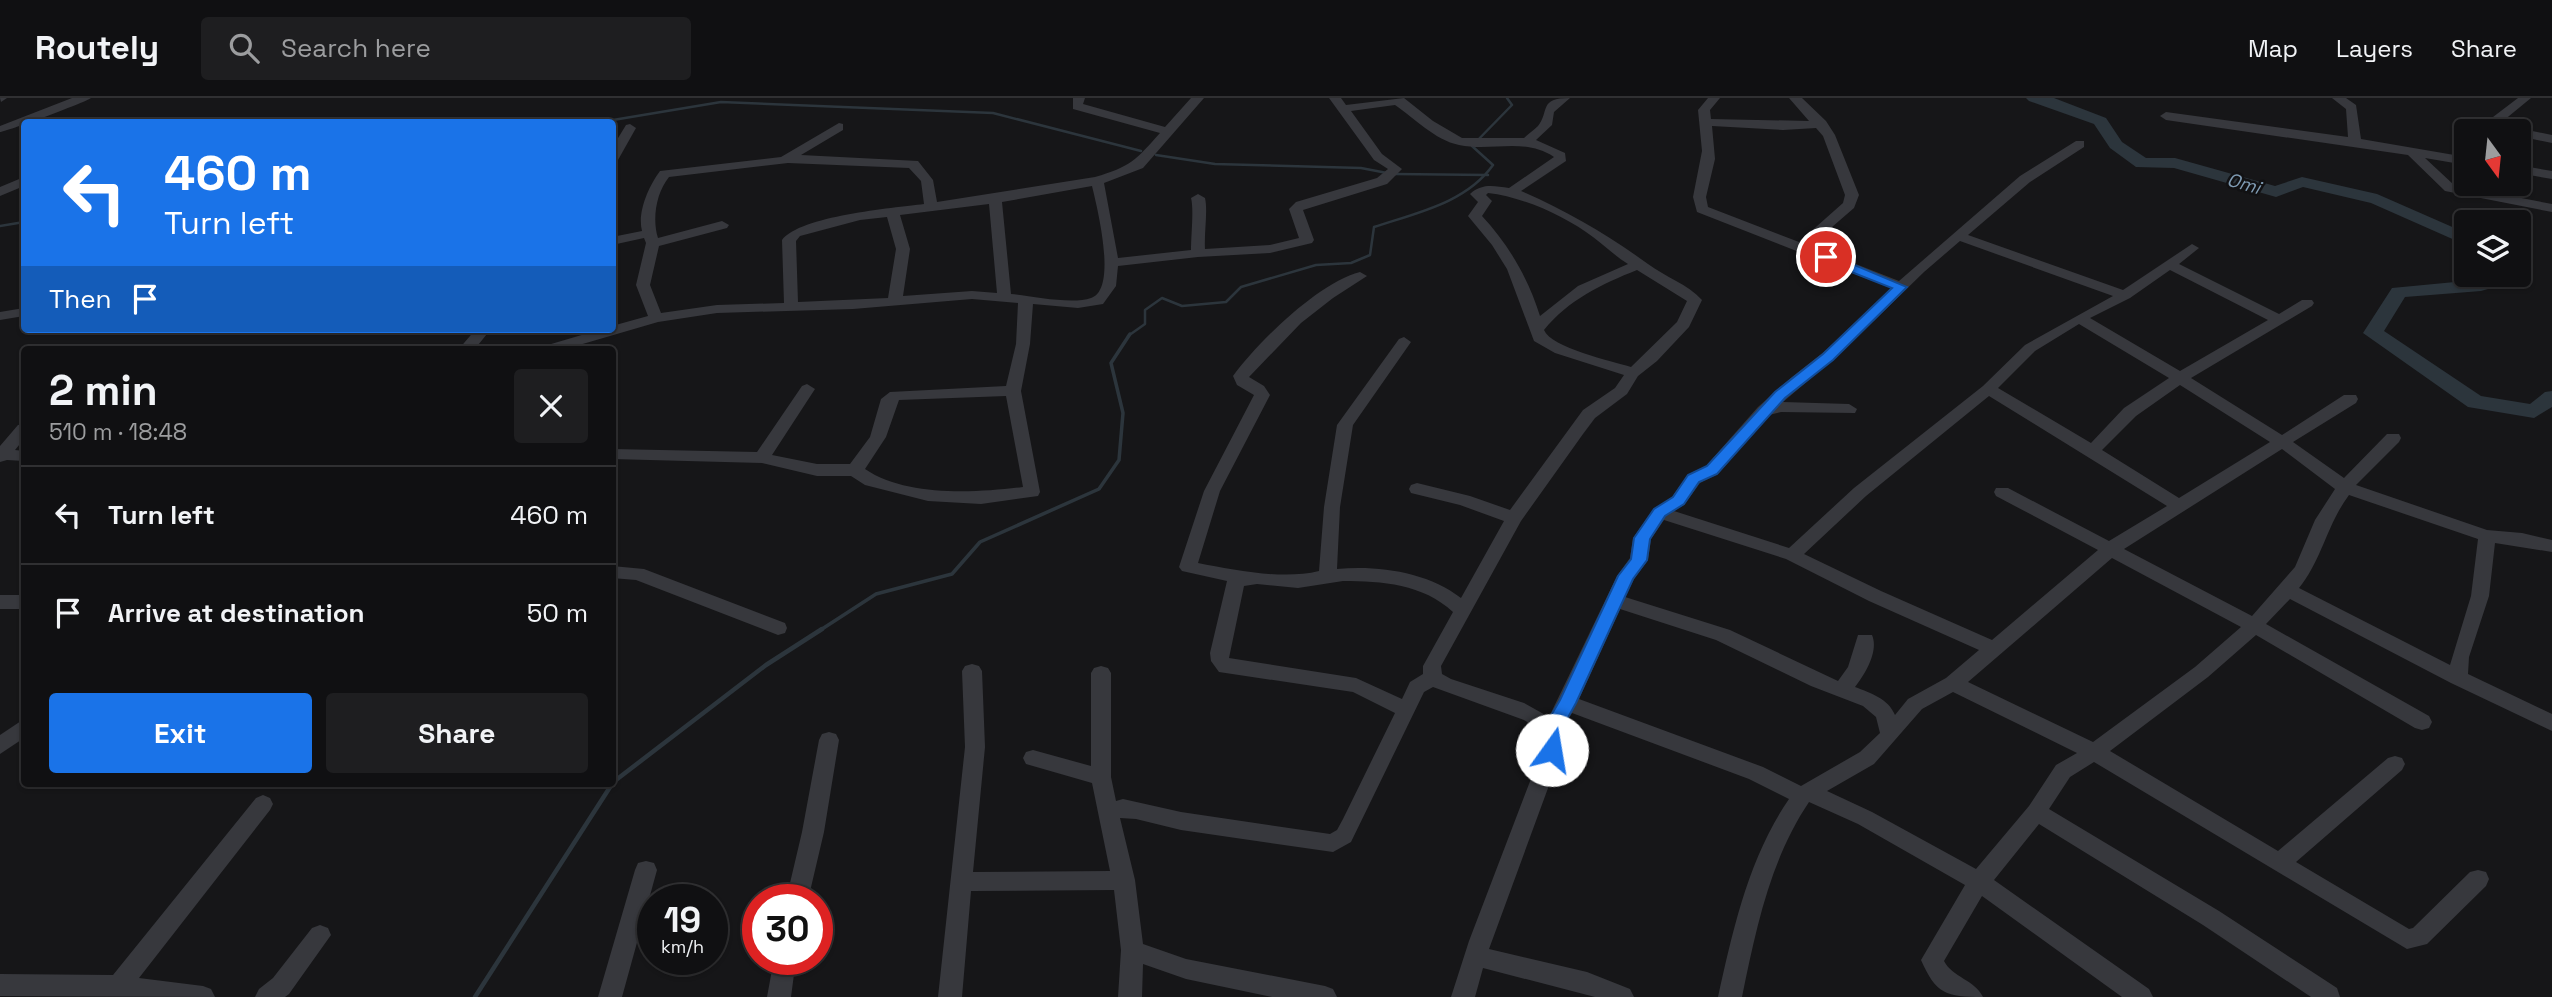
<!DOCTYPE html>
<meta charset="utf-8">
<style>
:root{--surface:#101012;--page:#1e1e20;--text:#f1f3f6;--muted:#9c9d9f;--line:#303032;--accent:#1a73e8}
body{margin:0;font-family:"Space Grotesk",sans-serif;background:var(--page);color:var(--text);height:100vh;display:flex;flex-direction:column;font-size:26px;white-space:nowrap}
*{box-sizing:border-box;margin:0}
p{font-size:23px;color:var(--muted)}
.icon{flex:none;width:38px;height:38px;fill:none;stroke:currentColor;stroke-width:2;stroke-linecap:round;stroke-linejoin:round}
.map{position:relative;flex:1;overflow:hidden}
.side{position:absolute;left:21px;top:248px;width:595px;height:441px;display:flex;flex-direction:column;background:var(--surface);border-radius:7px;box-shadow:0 2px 5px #0004,0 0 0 2px var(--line)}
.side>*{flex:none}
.banner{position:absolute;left:21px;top:21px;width:595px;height:214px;border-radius:7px;box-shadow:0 2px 5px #0004,0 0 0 2px var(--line);background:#1a73e8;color:#fff;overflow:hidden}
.needle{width:46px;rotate:165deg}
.fabs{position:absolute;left:2454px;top:21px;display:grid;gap:14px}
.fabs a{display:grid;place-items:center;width:77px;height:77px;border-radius:7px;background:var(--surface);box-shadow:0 2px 5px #0004,0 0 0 2px var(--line);font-size:35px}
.speed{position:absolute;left:637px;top:786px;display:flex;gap:14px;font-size:35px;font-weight:700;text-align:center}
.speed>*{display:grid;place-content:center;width:91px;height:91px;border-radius:50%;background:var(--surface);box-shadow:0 2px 5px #0004,0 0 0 2px var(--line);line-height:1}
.speed small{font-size:18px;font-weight:400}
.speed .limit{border:10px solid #d22;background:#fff;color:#111}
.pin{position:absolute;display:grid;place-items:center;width:60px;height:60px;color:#fff;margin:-30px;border:4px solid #fff;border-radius:50%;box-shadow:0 2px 7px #0007}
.me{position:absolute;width:77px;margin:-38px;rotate:13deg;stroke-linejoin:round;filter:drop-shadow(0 0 5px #0008)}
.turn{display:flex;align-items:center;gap:24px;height:147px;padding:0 28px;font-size:32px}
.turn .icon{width:91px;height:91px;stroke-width:2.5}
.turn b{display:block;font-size:49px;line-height:60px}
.then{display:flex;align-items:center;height:66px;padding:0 28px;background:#0003;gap:14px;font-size:26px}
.round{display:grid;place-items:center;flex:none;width:74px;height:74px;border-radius:7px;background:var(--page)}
.overview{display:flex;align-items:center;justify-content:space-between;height:119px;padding:0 28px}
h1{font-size:42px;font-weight:700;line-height:52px}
.action{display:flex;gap:14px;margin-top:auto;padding:14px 28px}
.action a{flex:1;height:80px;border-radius:7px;background:var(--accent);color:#fff;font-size:28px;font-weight:700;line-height:80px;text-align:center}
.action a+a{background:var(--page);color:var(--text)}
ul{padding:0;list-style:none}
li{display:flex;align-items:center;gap:21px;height:98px;padding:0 28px;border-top:2px solid var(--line)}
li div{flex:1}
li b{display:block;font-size:26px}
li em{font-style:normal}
header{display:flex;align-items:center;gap:42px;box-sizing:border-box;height:98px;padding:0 35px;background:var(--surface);border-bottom:2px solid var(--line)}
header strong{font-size:33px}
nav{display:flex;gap:38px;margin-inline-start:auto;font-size:24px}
.search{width:490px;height:63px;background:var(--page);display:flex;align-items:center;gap:18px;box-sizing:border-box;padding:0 24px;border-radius:7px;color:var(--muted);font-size:26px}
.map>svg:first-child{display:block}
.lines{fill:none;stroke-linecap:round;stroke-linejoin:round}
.stream-far2{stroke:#2c353c;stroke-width:2.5}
.stream-far1{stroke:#2c353c;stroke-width:3.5}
.stream{stroke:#2c353c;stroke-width:4.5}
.river{fill:#2c353c;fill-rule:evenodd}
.minor{fill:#37383d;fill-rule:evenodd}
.route{fill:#1a73e8;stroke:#114b97;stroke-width:2}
.labels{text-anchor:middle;stroke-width:5;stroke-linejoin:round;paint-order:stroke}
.far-water-label{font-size:19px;font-style:italic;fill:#7f9bb3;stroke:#111113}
</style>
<header>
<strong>Routely</strong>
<div class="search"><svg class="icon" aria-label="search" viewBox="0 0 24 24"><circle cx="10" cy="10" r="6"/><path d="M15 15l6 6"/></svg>Search here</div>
<nav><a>Map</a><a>Layers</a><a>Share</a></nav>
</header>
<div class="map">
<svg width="2552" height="899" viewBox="0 0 2552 899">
<rect width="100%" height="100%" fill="#161618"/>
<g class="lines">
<path class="stream-far2" d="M601,24L721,4L993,15L1141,53
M1156,57L1215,66L1361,70L1387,75
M1394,76L1488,77
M0,128L24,124
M1128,238L1145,226V212L1162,200L1182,208L1226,204L1241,189L1316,167L1351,165L1370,157L1374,129C1416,115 1466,105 1493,67L1472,48L1512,7L1507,0"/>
<path class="stream-far1" d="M819,533L876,496L952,476L980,444L1099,391L1119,362L1123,315L1111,265L1130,236"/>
<path class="stream" d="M612,685L766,567L822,531
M475,899L612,686"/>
<path class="river" d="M2026,0H2054L2106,20L2122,44L2146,60H2175L2275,88L2302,79L2377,96L2466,135V147L2371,105L2303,89L2276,99L2174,70L2136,69L2110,50L2094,26L2029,3Z
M2481,177H2501L2488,191L2481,193L2405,199L2384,233L2481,298L2530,306L2545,294L2552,293V309L2534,320L2468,309L2363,235L2392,190L2476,182Z"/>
<path class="minor" d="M0,0H7L1,4Z
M72,0H91C84,5 5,34 0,34V28Z
M1073,0H1085L1083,6L1165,29L1191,0H1204L1143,70L1104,85L1118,160L1191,152C1191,137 1194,111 1191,100L1198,96L1205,100C1208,113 1204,135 1205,151L1270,147L1299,140L1289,111L1296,104L1377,80L1388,71L1374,62L1329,0H1341L1346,7L1404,0L1433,23L1462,40H1524C1528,36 1534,32 1538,28C1550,13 1538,0 1570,0L1554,14L1552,27L1536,42L1565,55L1566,63L1521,93C1567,113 1608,137 1648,166C1665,179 1688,186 1702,202L1689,229L1657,263L1638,278L1627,296L1595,320L1583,336L1521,423L1441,568L1442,576L1451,581L1524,605L1549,619L1617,478L1630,460L1633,440L1654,411L1672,399L1688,377L1706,368L1758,309L1792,279L1834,246L1891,190L1697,114L1693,99L1702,53L1698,12L1708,0H1720L1710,12L1711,21L1809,23L1789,0H1802L1826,23L1835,37L1859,97L1854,110L1810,148L1899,183L2020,78L2076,43H2084V49L2030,84L1968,137L2123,192L2192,146L2199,150L2179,166L2279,216L2302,202H2312L2314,205L2312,208L2191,280L2282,337L2344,297H2356L2358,301L2356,305L2293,344L2344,380L2387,336H2399L2401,340L2399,344L2356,387L2487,432L2522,435L2552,442V454L2495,445L2489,498L2469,559L2468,576L2552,616V633L2451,585L2290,501L2266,526L2429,618L2432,624L2429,630L2422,632L2415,630L2256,537L2208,579L2110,653L2278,753L2388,660L2395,658L2402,660L2405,666L2402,672L2296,764L2409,831L2413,830L2470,774L2478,772L2486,774L2489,781L2486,788L2427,846L2407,851L2094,664L2070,679L2049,711L2219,813L2337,890L2340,899H2311L2203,827L2039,726L1994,782L2149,891L2153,899H2122L1982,798L1944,863C1952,879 1975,882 1983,899C1946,899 1936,896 1921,862L1965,787L1858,726L1809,704C1770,762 1756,831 1742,899H1718C1733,831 1749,759 1789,701L1749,681L1572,615L1561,634L1562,652L1489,851L1587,874L1630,891L1634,899H1595L1483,870L1475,899H1451L1469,843L1542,652C1541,633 1540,632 1524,622L1433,589L1424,594L1351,744L1333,754L1181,732L1136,721L1120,720L1135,782L1143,846L1186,861L1325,888L1333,891L1337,899H1272L1186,881L1143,866L1142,899H1118L1121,852L1114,792L971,793L962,899H938L965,649L962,573L965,568L972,566L979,568L982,573L985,649L973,774L1110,773L1092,685L1026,666L1023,660L1026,654L1033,652L1091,668V575L1094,570L1101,568L1108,570L1111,575V679L1116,703L1123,701L1181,714L1330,736L1337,732L1343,721L1395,615L1353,594L1219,574L1211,563L1210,555L1227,483L1182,473L1179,469L1204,393L1254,297L1237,287L1233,278C1259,243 1318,185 1360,174L1367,178L1333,200L1301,225L1249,279L1264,288L1270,297L1220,393L1198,465C1234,472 1283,482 1319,473L1324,409L1337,327L1399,241L1404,239L1411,244L1353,327L1340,409L1337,471C1378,467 1428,474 1461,500L1504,423L1460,407L1411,395L1409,391L1411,387L1417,385L1470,398L1510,412L1583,312L1615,290L1624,277L1555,255L1534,243L1507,171L1492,147L1468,118L1478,104L1470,96C1482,85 1494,88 1509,90L1554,59C1524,39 1492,54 1459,47C1435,42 1414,20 1395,7L1351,13L1382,56L1402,71L1387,86L1303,112L1314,142L1312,145L1270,155L1198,159L1118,168L1116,188L1103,206L1078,210L1033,206L1030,246L1021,293L1040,394L1038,398L981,406L928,403L865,387L851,378H817L762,365L612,361V351L757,354L802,288L807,286L815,291L772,357L817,366H850L870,339L881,301L890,294L1006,288L1016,246L1018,205L972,201L853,211L717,215L658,224L562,252H538L541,249L602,231H612V228L648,218L636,187L646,145L644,140L612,147V139L642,133C637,114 649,88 660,73L781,59L839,25L843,26V32L801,57L918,63L933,82L937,104L1095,79C1130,69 1136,62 1160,35L1073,11ZM1712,28L1783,32L1816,30L1823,38L1845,97L1843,105L1799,144L1708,109L1706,99L1715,61ZM788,65L909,70L921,83L924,106C892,110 800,118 782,142L784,205L717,207L661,215L650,187L659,148L727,130L729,127L722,123L658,140C652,121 656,95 669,79ZM1092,88C1097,109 1118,191 1091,200C1072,207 1031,198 1011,196L1002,104ZM1488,95C1523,99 1565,118 1593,139C1605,148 1615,158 1628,166L1578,188L1540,218C1528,180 1509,147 1482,118L1492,103L1486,97ZM989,106L997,195L972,193L903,198L910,151L900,117ZM887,119L896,151L888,200L798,204L796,143L800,138L860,122ZM1960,143L2113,198L2025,247L1983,288L1854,390L1789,450L1674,413L1684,407L1700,385L1718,376L1769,317L1781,314L1855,315L1857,311L1849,306L1783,304L1844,252L1924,174ZM1637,172L1687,203L1677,224L1631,269C1612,263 1551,250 1544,232C1568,202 1602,186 1637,172ZM2170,172L2268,222L2180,273L2090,220L2130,200ZM2079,226L2169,280L2124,310L2091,345L1998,290L2035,253ZM2180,287L2270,344L2179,400L2102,352L2136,318ZM1006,298L1023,389C975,395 906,399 865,371L886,339L899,302ZM1989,298L2167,408L2109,443L2008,390H1996L1994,394L1996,398L2098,452L1992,542L1881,493L1804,456L1866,398ZM2282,351L2335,391L2315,422L2295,469L2252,518L2124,451ZM2349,397L2478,441L2471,498L2450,567L2299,490C2322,462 2327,426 2349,397ZM1664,422L1786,461L1869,503L1979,552L1946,580L1908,601L1895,617C1888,600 1870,595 1855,589C1865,576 1879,553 1872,537H1858L1848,569L1838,583L1730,532L1625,499L1634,481L1648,462L1651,441ZM2112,460L2241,529L2195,569L2093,644L1968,584ZM1343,483C1382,483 1423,486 1453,514L1423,568V576L1410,584L1402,601L1356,580L1229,560L1244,488L1257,486L1298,490ZM1620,511L1716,542L1811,588L1863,608L1876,619L1880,635L1860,654L1801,688L1763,669L1579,601ZM1953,594L2077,655L2056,667L2029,708L1976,771L1872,714L1827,693L1874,666L1922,611Z
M2332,0H2346L2356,7L2361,41L2466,59V67L2425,60L2454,87L2552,106V114L2445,93L2408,57L2166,22L2160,18L2166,14L2348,39L2346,11Z
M2518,0H2531L2503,23V27L2552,37V45L2518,38V33L2493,32V19Z
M630,26L636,30L618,62L612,66V50L626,27Z
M2518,67L2552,73V81L2518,75Z
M24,79V88L0,98V89Z
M24,210V218L0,222V214Z
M476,231H491L474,252H458Z
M24,326V341L15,352L24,353V363L7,362L0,364V348L18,327Z
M612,468L644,471L785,525L787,530L785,535L778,537L636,482L612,480Z
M0,497H24V511H0Z
M24,621V640L0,656V637Z
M829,634L836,636L839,642L824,734L808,802H786L802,734L819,642L822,636Z
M263,697L270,700L273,706L270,712L139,880L203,888L211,891L215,899L0,898V876L113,877L256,700Z
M646,763L654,765L657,772L622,899H598L635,772L638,765Z
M320,827L328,830L331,837L289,896L285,899H255L259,891L273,880L312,830Z
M774,861H796L791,899H767Z"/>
</g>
<path class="route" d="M1826,155L1907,189L1833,262L1785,300L1717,376L1699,384L1684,406L1665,418L1650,441L1647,462L1633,481L1576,605L1560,634L1561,652L1558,657L1552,659L1545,657L1542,633L1560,602L1618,478L1631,461L1634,440L1654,411L1673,399L1688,377L1707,368L1775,294L1823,256L1892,190L1821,162V156Z"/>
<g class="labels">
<g class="far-water-label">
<text transform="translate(2244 85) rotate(16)" y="7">Omi</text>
</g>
</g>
</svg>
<div class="fabs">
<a><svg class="needle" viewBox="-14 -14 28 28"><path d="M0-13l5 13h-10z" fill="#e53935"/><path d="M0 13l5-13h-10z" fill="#9c9d9f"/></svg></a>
<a><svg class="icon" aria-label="layers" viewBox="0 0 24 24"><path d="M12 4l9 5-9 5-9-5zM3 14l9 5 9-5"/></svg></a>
</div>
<div class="speed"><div>19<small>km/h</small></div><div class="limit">30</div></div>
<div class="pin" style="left:1826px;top:159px;background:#d93025"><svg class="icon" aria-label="arrive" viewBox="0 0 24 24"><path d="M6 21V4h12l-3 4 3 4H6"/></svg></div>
<svg class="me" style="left:1552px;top:652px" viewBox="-20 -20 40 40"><circle r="19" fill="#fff"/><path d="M0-13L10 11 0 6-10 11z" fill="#1a73e8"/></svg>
<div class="banner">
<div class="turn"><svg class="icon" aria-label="left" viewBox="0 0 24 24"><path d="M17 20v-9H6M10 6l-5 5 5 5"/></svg><div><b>460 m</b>Turn left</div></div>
<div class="then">Then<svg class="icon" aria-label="arrive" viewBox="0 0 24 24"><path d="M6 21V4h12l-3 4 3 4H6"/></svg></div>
</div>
<section class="side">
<div class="overview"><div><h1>2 min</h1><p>510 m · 18:48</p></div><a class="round"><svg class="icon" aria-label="close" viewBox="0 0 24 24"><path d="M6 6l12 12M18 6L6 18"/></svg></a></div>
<ul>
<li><svg class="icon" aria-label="left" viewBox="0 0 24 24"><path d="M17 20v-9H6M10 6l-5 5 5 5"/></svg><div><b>Turn left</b></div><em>460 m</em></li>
<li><svg class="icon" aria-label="arrive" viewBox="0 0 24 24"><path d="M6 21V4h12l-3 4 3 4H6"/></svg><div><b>Arrive at destination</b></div><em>50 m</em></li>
</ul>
<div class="action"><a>Exit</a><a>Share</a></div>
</section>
</div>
